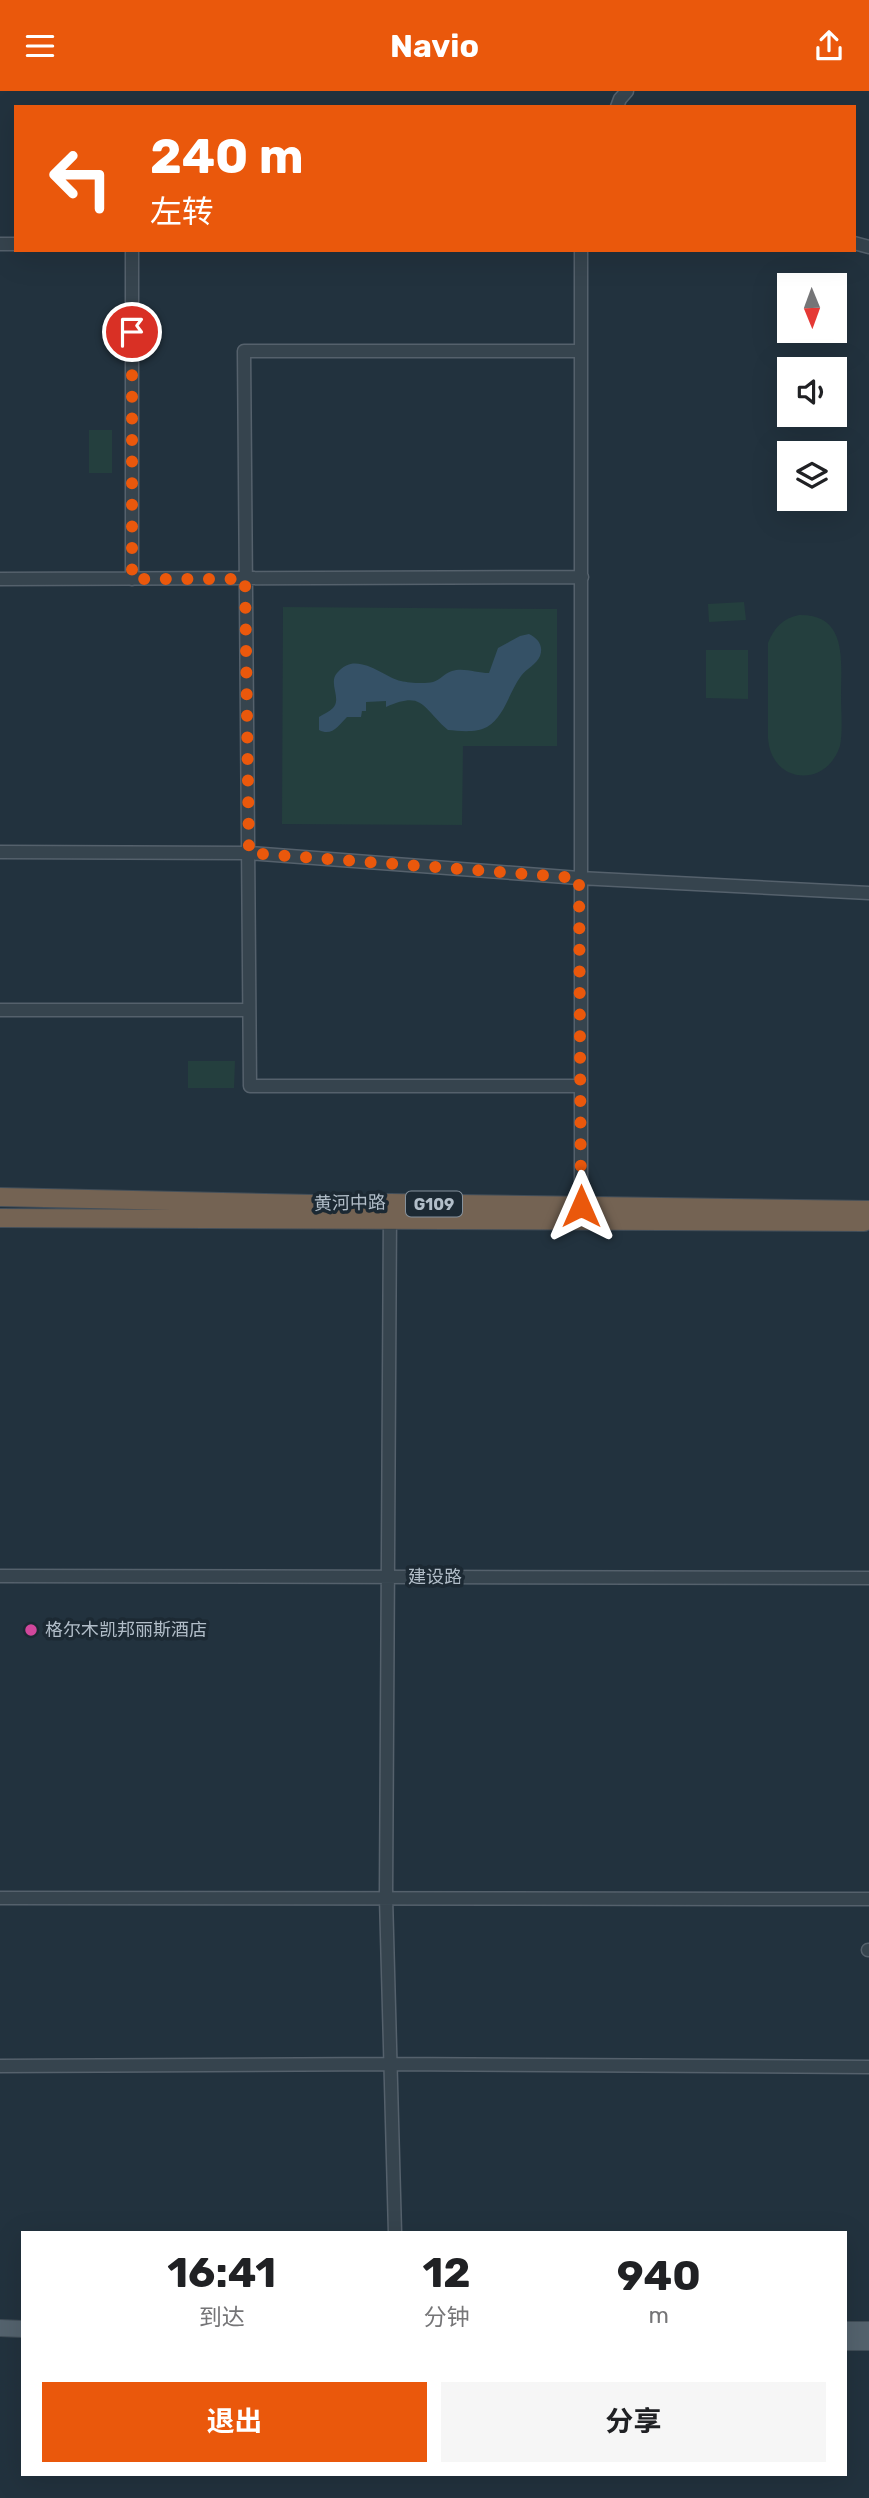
<!DOCTYPE html>
<html lang="zh">
<meta charset="utf-8">
<style>
:root{--surface:#fff;--page:#f6f6f6;--text:#202124;--muted:#757577;--accent:#ea580c}
body{margin:0;font-family:Rubik,"Noto Sans SC",sans-serif;background:var(--page);color:var(--text);height:100vh;display:flex;flex-direction:column;font-size:26px;white-space:nowrap}
*{box-sizing:border-box;margin:0}
p{font-size:23px;color:var(--muted)}
.icon{flex:none;width:38px;height:38px;fill:none;stroke:currentColor;stroke-width:2;stroke-linecap:round;stroke-linejoin:round}
.map{position:relative;flex:1;overflow:hidden}
.side{position:absolute;left:21px;top:2140px;width:826px;height:245px;display:flex;flex-direction:column;background:var(--surface);border-radius:0px;box-shadow:0 7px 28px #0002}
.side>*{flex:none}
.guide{position:absolute;left:14px;top:14px;width:842px;height:147px;border-radius:0px;box-shadow:0 7px 28px #0002;background:#ea580c;color:#fff;overflow:hidden}
.needle{width:46px;rotate:179deg}
.buttons{position:absolute;left:777px;top:182px;display:grid;gap:14px}
.buttons a{display:grid;place-items:center;width:70px;height:70px;border-radius:0px;background:var(--surface);box-shadow:0 7px 28px #0002;font-size:35px}
.pin{position:absolute;display:grid;place-items:center;width:60px;height:60px;color:#fff;margin:-30px;border:4px solid #fff;border-radius:50%;box-shadow:0 2px 7px #0007}
.me{position:absolute;width:77px;margin:-38px;rotate:0deg;stroke-linejoin:round;filter:drop-shadow(0 0 5px #0008)}
.turn{display:flex;align-items:center;gap:24px;height:147px;padding:0 21px;font-size:32px}
.turn .icon{width:91px;height:91px;stroke-width:2.5}
.turn b{display:block;font-size:49px;line-height:60px}
.eta{display:flex;justify-content:space-evenly;align-items:center;height:119px;text-align:center}
.eta b{font-size:42px;font-weight:700;line-height:49px}
.action{display:flex;gap:14px;margin-top:auto;padding:14px 21px}
.action a{flex:1;height:80px;border-radius:0px;background:var(--accent);color:#fff;font-size:28px;font-weight:700;line-height:80px;text-align:center}
.action a+a{background:var(--page);color:var(--text)}
header{display:flex;justify-content:space-between;align-items:center;height:91px;padding:0 21px;background:var(--accent);color:#fff;font-size:32px;font-weight:700}
.map>svg:first-child{display:block}
.green{fill:#243f3e}
.water{fill:#355166}
.lines{fill:none;stroke-linecap:round;stroke-linejoin:round}
.minor-casing{stroke:#55616c;stroke-width:15}
.major-casing{stroke:#404d57;stroke-width:18}
.highway-casing{stroke:#424e59;stroke-width:20}
.minor{stroke:#36444e;stroke-width:12}
.major{stroke:#54636e;stroke-width:16}
.highway{stroke:#746353;stroke-width:18}
.route{stroke:#ea580c;stroke-width:12;stroke-dasharray:0 21.6}
.hotel-dot{fill:#d1479c;stroke:#1c2933;stroke-width:2.5}
.labels{text-anchor:middle;stroke-width:7;stroke-linejoin:round;paint-order:stroke}
.shield{fill:#1c2933;stroke:#85919c;stroke-width:2}
.shield-label{font-size:16px;font-weight:bold;fill:#b2bec9}
.street-label{font-size:18px;fill:#b2bec9;stroke:#1c2933}
.poi-label{font-size:18px;fill:#b2bec9;stroke:#1c2933;text-anchor:start}
</style>
<header><svg class="icon" aria-label="menu" viewBox="0 0 24 24"><path d="M4 6h16M4 12h16M4 18h16"/></svg>Navio<svg class="icon" aria-label="share" viewBox="0 0 24 24"><path d="M12 15V3M7 8l5-5 5 5M5 13v7h14v-7"/></svg></header>
<div class="map">
<svg width="869" height="2407" viewBox="0 0 869 2407">
<rect width="100%" height="100%" fill="#22323e"/>
<path class="green" d="M89,339H112V382H89Z
M744,511L746,529L709,531L708,513Z
M283,516L557,518V655H463L462,734L282,733Z
M799,524C848,523 841,570 841,605C841,621 843,639 840,655C826,698 771,693 768,647V552C774,537 783,527 799,524Z
M706,559H748V608L706,607Z
M188,970H235L234,997H188Z"/>
<path class="water" d="M529,543C537,547 544,554 540,565C537,573 526,578 521,585C509,601 505,625 487,636C476,642 460,640 448,639C422,617 424,599 386,616V610L366,611V620H362L361,626H347C339,634 332,646 319,639V626C323,623 329,621 333,617C342,608 328,592 337,582C356,558 383,586 401,590C409,592 425,593 433,591C440,589 445,582 452,580C463,576 477,582 489,582L498,557L520,545Z"/>
<g class="lines">
<defs>
<path id="minor" d="M617,16L620,8L627,0
M854,152L869,156
M0,153H16
M132,159V488
M581,159C582,478 580,797 581,1115
M0,488L582,486
M0,761L249,762L579,787L869,802
M0,919H249
M581,995H250L244,260H581
M390,1120L386,1806L395,2142
M0,1485L869,1487
M0,1807L869,1808
M868,1859H869
M0,1975L390,1973L869,1976"/>
<path id="major" d="M0,2237L23,2238
M845,2239H869
M845,2251H869"/>
<path id="highway" d="M0,1106L312,1113L390,1112L869,1119
M0,1127L864,1131"/>
</defs>
<use href="#minor" class="minor-casing"/>
<use href="#major" class="major-casing"/>
<use href="#highway" class="highway-casing"/>
<use href="#minor" class="minor"/>
<use href="#major" class="major"/>
<use href="#highway" class="highway"/>
</g>
<g class="lines">
<path class="route" d="M132,241V488H245L249,762L579,787L581,1115"/>
</g>
<circle class="hotel-dot" cx="31" cy="1539" r="7"/>
<g class="labels">
<rect class="shield" x="406" y="1100.5" width="56" height="25" rx="5"/>
<g class="shield-label">
<text x="434" y="1119">G109</text>
</g>
<g class="street-label">
<text transform="translate(350 1112) rotate(-1)" y="6">黄河中路</text>
<text x="435" y="1492">建设路</text>
</g>
<g class="poi-label">
<text x="45" y="1545">格尔木凯邦丽斯酒店</text>
</g>
</g>
</svg>
<div class="buttons">
<a><svg class="needle" viewBox="-14 -14 28 28"><path d="M0-13l5 13h-10z" fill="#e53935"/><path d="M0 13l5-13h-10z" fill="#757577"/></svg></a>
<a><svg class="icon" aria-label="sound" viewBox="0 0 24 24"><path d="M4 9h4l5-4v14l-5-4H4zM17 9q2 3 0 6"/></svg></a>
<a><svg class="icon" aria-label="layers" viewBox="0 0 24 24"><path d="M12 4l9 5-9 5-9-5zM3 14l9 5 9-5"/></svg></a>
</div>
<div class="pin" style="left:132px;top:241px;background:#d93025"><svg class="icon" aria-label="arrive" viewBox="0 0 24 24"><path d="M6 21V4h12l-3 4 3 4H6"/></svg></div>
<svg class="me" style="left:581px;top:1115px" viewBox="-20 -20 40 40"><path d="M0-17L14 15 0 8-14 15z" fill="#ea580c" stroke="#fff" stroke-width="4"/></svg>
<div class="guide">
<div class="turn"><svg class="icon" aria-label="left" viewBox="0 0 24 24"><path d="M17 20v-9H6M10 6l-5 5 5 5"/></svg><div><b>240 m</b>左转</div></div>
</div>
<section class="side">
<div class="eta">
<div><b>16:41</b><p>到达</p></div>
<div><b>12</b><p>分钟</p></div>
<div><b>940</b><p>m</p></div>
</div>
<div class="action"><a>退出</a><a>分享</a></div>
</section>
</div>
